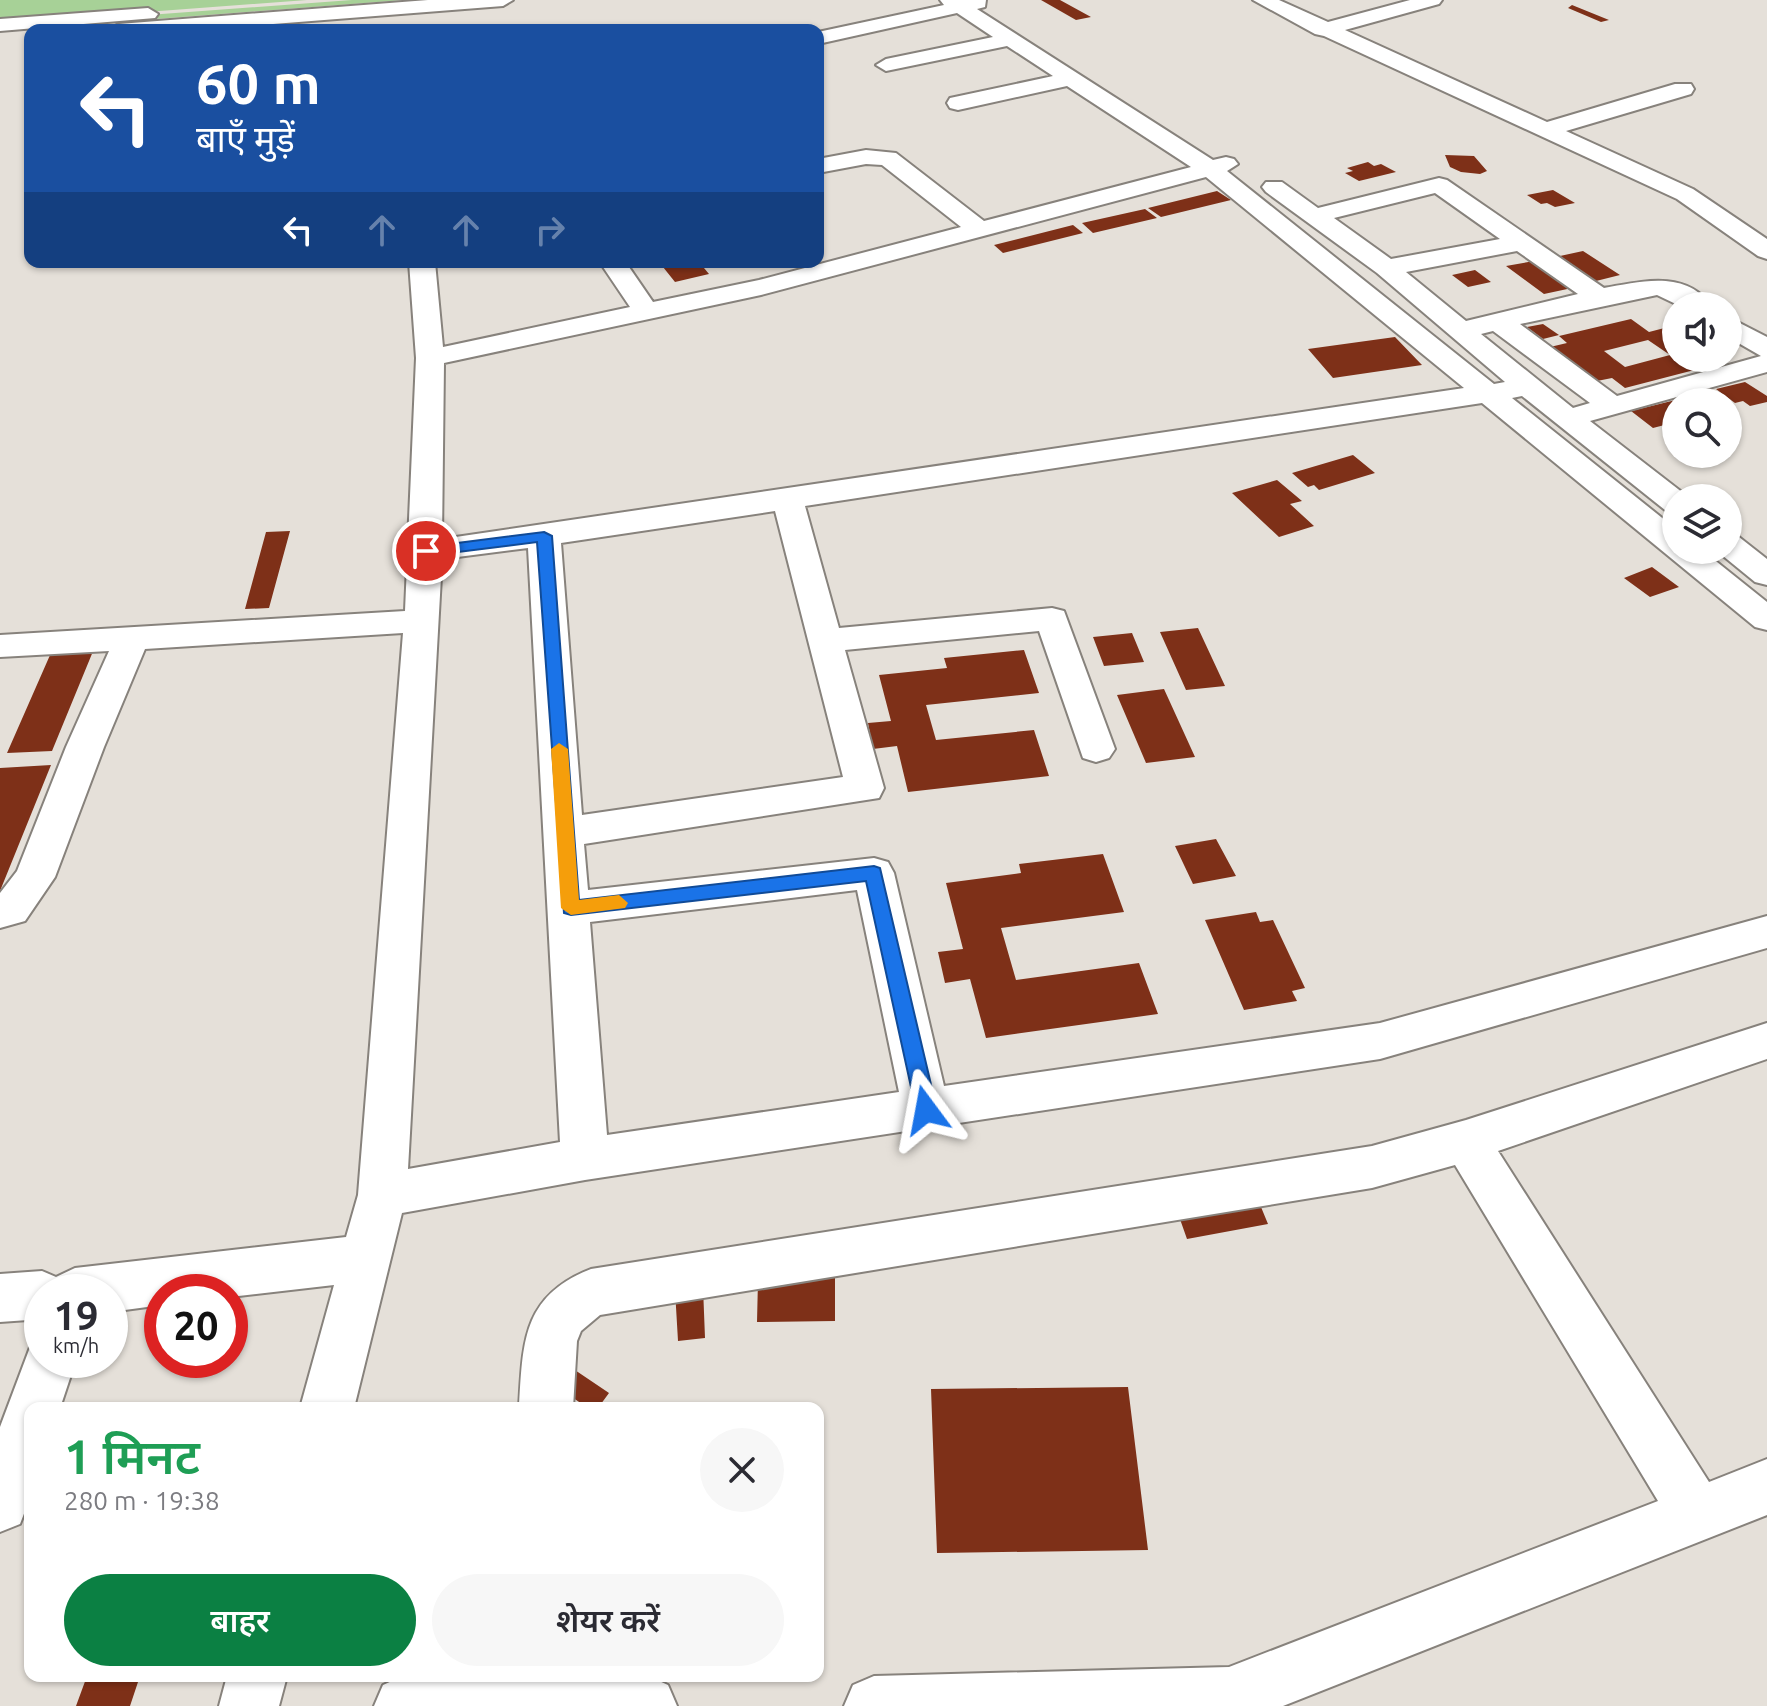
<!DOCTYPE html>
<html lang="hi">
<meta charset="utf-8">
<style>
:root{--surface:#fff;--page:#f7f7f7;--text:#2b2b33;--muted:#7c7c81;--accent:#0b8043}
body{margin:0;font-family:Ubuntu,"Noto Sans Devanagari",sans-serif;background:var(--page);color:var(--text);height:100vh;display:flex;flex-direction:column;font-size:30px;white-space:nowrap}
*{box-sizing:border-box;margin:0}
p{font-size:26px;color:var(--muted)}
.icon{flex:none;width:44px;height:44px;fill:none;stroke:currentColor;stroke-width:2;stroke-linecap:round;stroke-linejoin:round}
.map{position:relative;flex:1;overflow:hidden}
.sheet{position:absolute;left:24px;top:1402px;width:800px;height:280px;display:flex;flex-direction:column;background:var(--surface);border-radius:16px;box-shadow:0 2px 6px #0004}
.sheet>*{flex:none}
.top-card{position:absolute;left:24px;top:24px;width:800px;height:244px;border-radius:16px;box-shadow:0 2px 6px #0004;background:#1a4fa0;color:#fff;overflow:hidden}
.controls{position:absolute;left:1662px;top:292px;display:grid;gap:16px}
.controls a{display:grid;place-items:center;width:80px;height:80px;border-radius:50%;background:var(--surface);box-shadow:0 2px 6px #0004;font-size:40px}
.speed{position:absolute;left:24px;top:1274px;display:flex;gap:16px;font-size:40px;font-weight:700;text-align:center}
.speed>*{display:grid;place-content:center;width:104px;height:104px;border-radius:50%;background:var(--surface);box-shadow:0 2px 6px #0004;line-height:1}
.speed small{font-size:20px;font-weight:400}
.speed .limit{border:12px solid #d22;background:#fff;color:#111}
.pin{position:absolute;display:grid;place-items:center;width:68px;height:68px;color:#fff;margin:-34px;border:4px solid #fff;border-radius:50%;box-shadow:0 2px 8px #0007}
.me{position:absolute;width:88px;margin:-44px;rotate:347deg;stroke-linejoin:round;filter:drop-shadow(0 0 6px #0008)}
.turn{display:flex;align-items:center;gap:28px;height:168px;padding:0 40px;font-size:36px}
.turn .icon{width:104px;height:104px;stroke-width:2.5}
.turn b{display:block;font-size:56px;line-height:68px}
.lanes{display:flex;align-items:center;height:76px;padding:0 40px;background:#0003;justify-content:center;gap:40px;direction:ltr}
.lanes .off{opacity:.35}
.round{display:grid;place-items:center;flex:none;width:84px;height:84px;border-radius:42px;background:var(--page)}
.overview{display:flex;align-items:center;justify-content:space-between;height:136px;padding:0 40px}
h1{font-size:48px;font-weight:600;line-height:60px;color:#1e9e55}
.action{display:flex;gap:16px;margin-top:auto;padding:16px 40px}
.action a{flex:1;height:92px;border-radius:48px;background:var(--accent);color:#fff;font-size:32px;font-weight:600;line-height:92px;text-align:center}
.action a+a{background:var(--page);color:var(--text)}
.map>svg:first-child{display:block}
.green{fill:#a7d197}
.building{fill:#7e3018;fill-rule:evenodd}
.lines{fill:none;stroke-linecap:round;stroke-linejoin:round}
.minor-casing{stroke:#87827c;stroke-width:4}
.minor{fill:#fff;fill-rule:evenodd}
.route{fill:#1a73e8;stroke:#114b97;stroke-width:2}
.slow{fill:#f59e0b}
</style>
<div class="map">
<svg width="1767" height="1706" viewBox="0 0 1767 1706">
<rect width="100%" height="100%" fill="#e5e0d9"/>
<path class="green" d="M0,0H307L0,23Z
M352,0H404L0,31V26Z"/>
<path class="building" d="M1041,0H1060L1091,17L1076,20Z
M1572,5L1609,20L1601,22L1568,8Z
M1445,155L1474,156L1487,171L1480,174L1461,172L1450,167Z
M1368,162L1374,166L1381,164L1396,172L1359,181L1345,173L1353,171L1347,168Z
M1553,190L1575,203L1555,207L1547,203L1541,204L1527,195Z
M1217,191L1231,200L1161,217L1148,208Z
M1145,209L1157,218L1093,233L1082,223Z
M1073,225L1083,233L1003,253L994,245Z
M1583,251L1620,275L1596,281L1560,256Z
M1534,261L1572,288L1544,294L1506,266Z
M659,262H699L709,274L675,282Z
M1475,270L1491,282L1468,287L1452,275Z
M1631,319L1649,332L1676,325V358H1687L1702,368L1625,388L1612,378L1597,381L1550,347L1567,343L1559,336ZM1648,340L1670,355L1625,367L1604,351Z
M1543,324L1559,335L1543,339L1527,327Z
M1395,337L1422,365L1333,378L1308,349Z
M1745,382L1767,396V402L1750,406L1743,401L1735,403L1716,389Z
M1696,395L1705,402H1676V422L1653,428L1631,411Z
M1353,455L1375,473L1319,490L1314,485L1308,487L1292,473Z
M1277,480L1302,501L1290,504L1314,526L1279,537L1232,493Z
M290,531L269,608L245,609L266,532Z
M1652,567L1679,587L1650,597L1624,578Z
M1198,628L1225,686L1186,690L1160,632Z
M1132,633L1144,662L1104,666L1093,637Z
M96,644L52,751L7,753L54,646Z
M1024,650L1039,693L926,705L936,740L1034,730L1049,776L908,792L897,746L873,749L868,723L891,721L879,675L947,668L944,658Z
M1164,689L1195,757L1146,763L1117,695Z
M51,765L0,891V768Z
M1216,839L1236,876L1193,884L1175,846Z
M1103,854L1124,912L1001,928L1016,980L1139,963L1158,1014L986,1038L970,979L945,983L938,952L963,949L946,883L1021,873L1019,864Z
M1256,912L1260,922L1273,920L1305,988L1292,991L1297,1001L1244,1010L1205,920Z
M1254,1190L1268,1224L1187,1239L1175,1205Z
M835,1278V1321L757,1322L758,1280Z
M703,1287L705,1338L678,1341L675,1290Z
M566,1364L609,1393L598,1408H588L551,1383Z
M1128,1387L1148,1550L937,1553L931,1389Z
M87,1676H140L130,1706H76Z"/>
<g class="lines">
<defs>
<path id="minor" d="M428,0H513L503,6L195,30H109L119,24Z
M940,0H986L985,7L977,9L1213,160L1226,157L1234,159L1238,164L1227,171L1494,384L1505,382L1377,273L1266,192L1262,187L1266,182H1282L1318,208L1439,178L1447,180L1604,288C1640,282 1686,269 1711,306H1680L1657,295L1520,324L1617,396L1761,356L1728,337V317L1767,337V372L1590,421L1687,496L1676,498V512L1665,510L1522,396L1512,398L1676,529V550H1702L1767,602V630L1755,627L1482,403L805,506L839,628L1052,608L1064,611L1115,749L1109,758L1096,762L1083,758L1039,631L845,650L884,788L879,798L584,844L588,890L874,858L888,862L894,873L944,1086L1380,1023L1767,916V948L1380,1059L585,1180L402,1213L354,1408H300L334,1285L230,1297V1292H162V1305L110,1312V1292H42V1319L0,1322V1274L42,1271L56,1277L75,1268L346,1237L358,1195L403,633L145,649L104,747L55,877L25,921L0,928V893L17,871L66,747L109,651L0,657V635L405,611L416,358L409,262H435L443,347L630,307L603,267L606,262H632L629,267L653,302L759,280L961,227L882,165L866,164L818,173V159L866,150L896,153L984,221L1191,167L1067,86L958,110L950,108L947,103L950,98L1053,76L1007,46L886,71L876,65L886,59L993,37L957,13L818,44V32L944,5ZM1206,177L1464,388L442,539L444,363L761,295ZM1435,193L1500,239L1391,259L1334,218ZM1517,251L1578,294L1466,321L1406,272ZM1493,331L1590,403L1573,408L1481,334ZM775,511L843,777L582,815L561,543ZM528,548L560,1142L408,1169L442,559ZM857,890L899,1092L607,1135L590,922Z
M1253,0H1279L1328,22L1410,0H1442L1439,4L1345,30L1547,122L1675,84H1691L1694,89L1691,94L1566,131L1693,189L1767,239V259L1758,256L1677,199L1324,36L1315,34Z
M148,8L158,14L155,18L0,31V19Z
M1728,534L1739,537L1767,559V585L1755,582L1717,551L1728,550Z
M1767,1023V1059L1498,1151L1709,1482L1767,1459V1515L1283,1706H844L853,1685L874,1676L1229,1667L1658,1501L1455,1165L1372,1188L600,1315L581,1331L577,1341L573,1408H519C523,1342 522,1296 591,1269L1372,1146L1466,1120Z
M42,1338V1360H76L60,1408H30V1498L20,1524L0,1532V1427L32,1342Z
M227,1676H287L279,1706H219Z
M403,1676H648L668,1685L677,1706H374L383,1685Z"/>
</defs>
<use href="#minor" class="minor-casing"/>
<use href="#minor" class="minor"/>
</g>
<path class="route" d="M544,532L552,536L579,900L874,866L880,868L937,1110L934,1116L926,1119L919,1116L916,1110L866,881L571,915L564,913L537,542L426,556L418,551L426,547Z"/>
<path class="slow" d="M559,743L568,749L579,900L619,895L628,903L625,908L571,915L561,908L551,749Z"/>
</svg>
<div class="controls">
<a><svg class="icon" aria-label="sound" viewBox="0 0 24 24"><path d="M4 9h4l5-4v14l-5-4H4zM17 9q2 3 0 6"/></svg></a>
<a><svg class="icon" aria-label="search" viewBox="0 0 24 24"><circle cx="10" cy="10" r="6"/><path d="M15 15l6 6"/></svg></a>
<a><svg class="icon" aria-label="layers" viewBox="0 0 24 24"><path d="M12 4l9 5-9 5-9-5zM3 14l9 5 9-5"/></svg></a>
</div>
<div class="speed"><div>19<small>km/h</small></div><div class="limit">20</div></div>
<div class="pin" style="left:426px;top:551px;background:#d93025"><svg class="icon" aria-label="arrive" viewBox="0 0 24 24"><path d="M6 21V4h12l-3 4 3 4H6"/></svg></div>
<svg class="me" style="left:926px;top:1110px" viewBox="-20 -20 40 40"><path d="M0-17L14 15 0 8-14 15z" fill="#1a73e8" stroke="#fff" stroke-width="4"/></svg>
<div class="top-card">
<div class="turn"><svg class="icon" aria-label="left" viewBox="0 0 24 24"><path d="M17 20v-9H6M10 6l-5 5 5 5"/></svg><div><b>60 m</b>बाएँ मुड़ें</div></div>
<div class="lanes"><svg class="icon" aria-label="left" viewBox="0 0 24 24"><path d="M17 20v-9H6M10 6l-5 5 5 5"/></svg><svg class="icon off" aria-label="ahead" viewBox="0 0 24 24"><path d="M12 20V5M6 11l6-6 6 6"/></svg><svg class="icon off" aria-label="ahead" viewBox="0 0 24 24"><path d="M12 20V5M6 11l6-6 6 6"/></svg><svg class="icon off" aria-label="right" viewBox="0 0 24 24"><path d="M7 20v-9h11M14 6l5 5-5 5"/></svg></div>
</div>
<section class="sheet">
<div class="overview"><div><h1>1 मिनट</h1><p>280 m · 19:38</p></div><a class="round"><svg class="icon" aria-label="close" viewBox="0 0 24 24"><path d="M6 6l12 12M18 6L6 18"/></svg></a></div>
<div class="action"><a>बाहर</a><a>शेयर करें</a></div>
</section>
</div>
